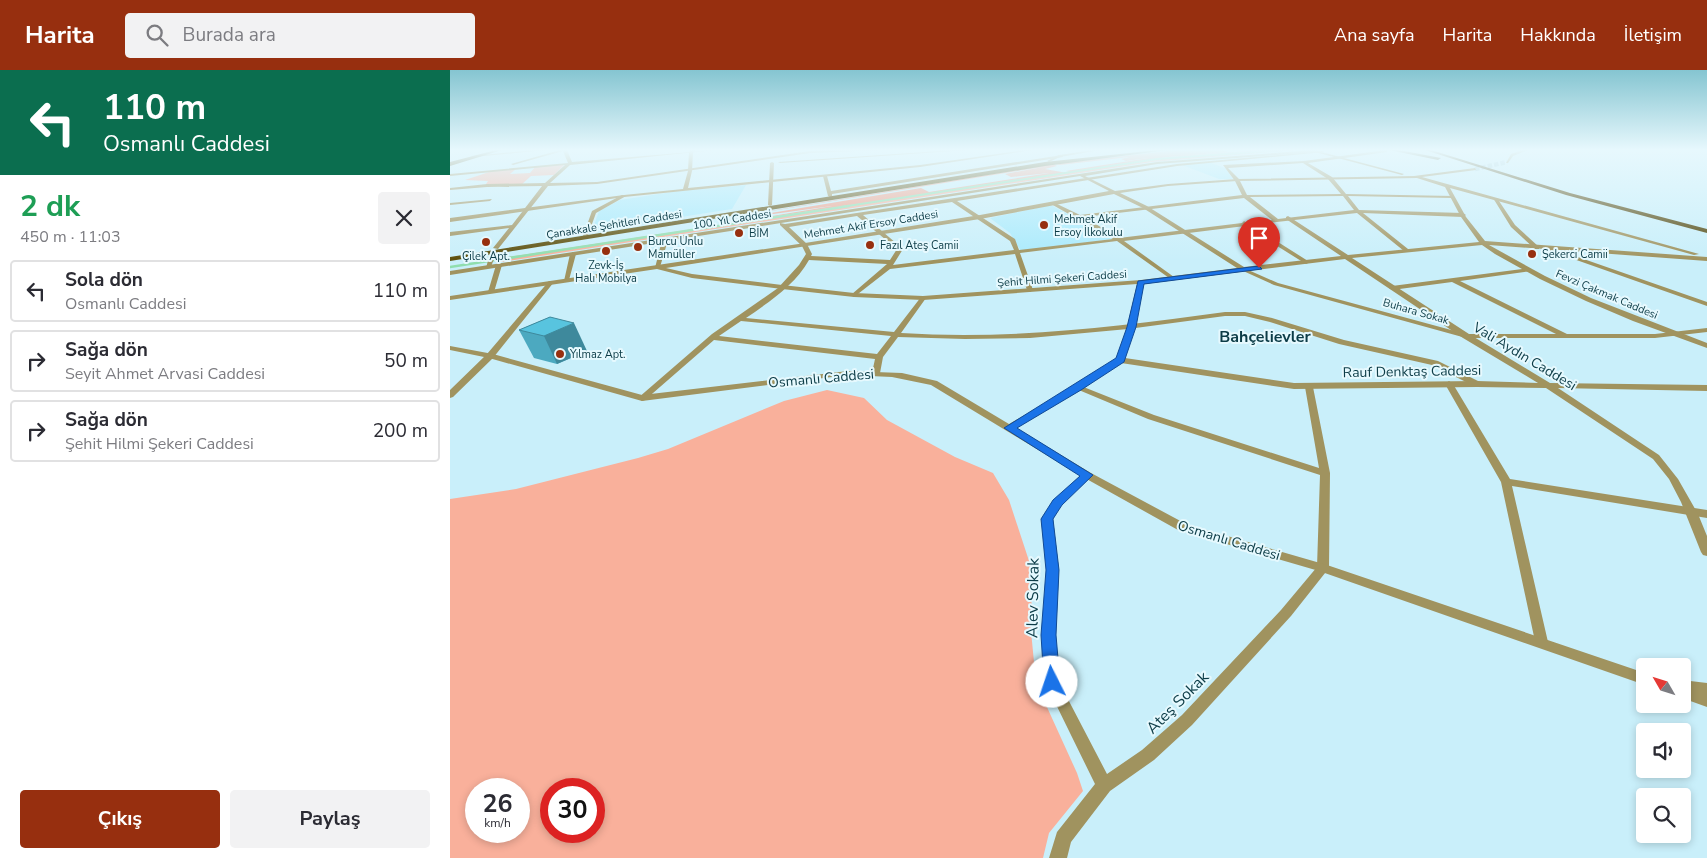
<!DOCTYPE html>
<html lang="tr">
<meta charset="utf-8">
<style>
:root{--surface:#fff;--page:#f2f2f3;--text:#2b2b33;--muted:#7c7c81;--line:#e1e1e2;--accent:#972f0f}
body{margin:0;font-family:"Nunito Sans",sans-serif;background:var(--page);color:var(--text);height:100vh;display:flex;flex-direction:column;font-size:19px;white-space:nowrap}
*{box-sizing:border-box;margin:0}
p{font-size:16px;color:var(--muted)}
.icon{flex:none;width:28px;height:28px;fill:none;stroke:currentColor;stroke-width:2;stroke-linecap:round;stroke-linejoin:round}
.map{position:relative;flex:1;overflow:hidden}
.details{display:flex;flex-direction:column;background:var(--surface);width:450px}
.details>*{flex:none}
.guide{background:#0b6e4f;color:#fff;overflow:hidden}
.needle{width:32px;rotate:309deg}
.fabs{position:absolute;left:1186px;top:588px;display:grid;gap:10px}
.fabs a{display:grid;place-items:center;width:55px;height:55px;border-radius:5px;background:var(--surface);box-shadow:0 2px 8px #0003;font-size:25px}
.speed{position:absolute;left:15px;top:708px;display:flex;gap:10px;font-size:25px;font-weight:700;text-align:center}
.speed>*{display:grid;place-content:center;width:65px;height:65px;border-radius:50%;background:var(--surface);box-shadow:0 2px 8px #0003;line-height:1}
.speed small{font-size:12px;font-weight:400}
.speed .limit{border:8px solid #d22;background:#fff;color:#111}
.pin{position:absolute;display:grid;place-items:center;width:42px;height:42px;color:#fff;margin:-51px -21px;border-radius:50% 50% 50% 0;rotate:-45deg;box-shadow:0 0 5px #0007}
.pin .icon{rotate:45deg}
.me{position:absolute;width:55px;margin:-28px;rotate:356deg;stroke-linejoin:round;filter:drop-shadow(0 0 4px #0008)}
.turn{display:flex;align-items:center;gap:18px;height:105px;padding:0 20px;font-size:22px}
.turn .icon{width:65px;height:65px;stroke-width:2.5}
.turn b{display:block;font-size:35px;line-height:42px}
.round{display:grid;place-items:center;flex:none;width:52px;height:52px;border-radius:5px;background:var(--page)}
.head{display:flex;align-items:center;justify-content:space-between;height:85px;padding:0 20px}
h1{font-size:30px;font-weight:700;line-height:38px;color:#1e9e55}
.button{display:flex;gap:10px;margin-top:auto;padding:10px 20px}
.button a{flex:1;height:58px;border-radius:5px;background:var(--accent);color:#fff;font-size:20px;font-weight:700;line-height:58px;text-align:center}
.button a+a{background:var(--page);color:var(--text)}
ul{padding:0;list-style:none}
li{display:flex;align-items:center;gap:15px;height:62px;margin:0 10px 8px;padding:0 10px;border:2px solid var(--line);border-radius:5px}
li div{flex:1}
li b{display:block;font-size:19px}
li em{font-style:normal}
header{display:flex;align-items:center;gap:30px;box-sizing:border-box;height:70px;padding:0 25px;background:var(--accent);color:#fff}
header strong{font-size:24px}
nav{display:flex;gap:28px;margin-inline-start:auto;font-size:18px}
.search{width:350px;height:45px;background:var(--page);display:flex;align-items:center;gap:12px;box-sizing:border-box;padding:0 18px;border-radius:5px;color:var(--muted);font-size:19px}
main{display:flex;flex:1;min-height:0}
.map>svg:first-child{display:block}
.built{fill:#a9eafc}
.green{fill:#f9b09b;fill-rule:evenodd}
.forest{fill:#f1a18a}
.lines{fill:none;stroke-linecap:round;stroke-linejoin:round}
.stream-far1{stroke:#90deae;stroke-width:2}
.stream{stroke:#90deae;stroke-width:2.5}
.minor-tunnel{stroke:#a3cbd6;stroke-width:4.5;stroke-dasharray:4.5 2;stroke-linecap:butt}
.minor{fill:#a0935f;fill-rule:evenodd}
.tertiary{fill:#a0935f;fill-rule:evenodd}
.primary{fill:#5c4e0b;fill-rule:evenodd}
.trunk{fill:#4e4208;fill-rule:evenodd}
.wall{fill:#4ca9c0}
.shaded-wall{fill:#3e899c}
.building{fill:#58c4df;stroke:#3e899c}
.route{fill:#1a73e8;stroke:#114b97}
.poi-dot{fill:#972f0f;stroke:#e6f9fe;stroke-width:2}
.labels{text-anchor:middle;stroke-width:4;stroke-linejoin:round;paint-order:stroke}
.far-street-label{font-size:11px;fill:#0c3c47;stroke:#e6f9fe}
.far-poi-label{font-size:11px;fill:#0c3c47;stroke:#e6f9fe;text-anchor:start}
.street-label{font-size:14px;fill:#0c3c47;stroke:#e6f9fe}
.far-district-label{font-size:16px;font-weight:bold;fill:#0c3c47;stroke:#e6f9fe}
.near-street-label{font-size:16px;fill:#0c3c47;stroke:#e6f9fe}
</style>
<header>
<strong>Harita</strong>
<div class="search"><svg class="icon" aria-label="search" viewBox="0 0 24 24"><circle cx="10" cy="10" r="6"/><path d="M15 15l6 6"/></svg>Burada ara</div>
<nav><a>Ana sayfa</a><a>Harita</a><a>Hakkında</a><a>İletişim</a></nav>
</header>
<main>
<section class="details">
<div class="guide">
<div class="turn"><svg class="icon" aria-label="left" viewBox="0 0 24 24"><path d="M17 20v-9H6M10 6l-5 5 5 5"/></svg><div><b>110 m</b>Osmanlı Caddesi</div></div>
</div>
<div class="head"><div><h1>2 dk</h1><p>450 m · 11:03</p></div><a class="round"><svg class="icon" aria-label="close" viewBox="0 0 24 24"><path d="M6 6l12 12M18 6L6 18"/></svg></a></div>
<ul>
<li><svg class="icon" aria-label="left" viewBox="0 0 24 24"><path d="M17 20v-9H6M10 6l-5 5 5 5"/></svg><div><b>Sola dön</b><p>Osmanlı Caddesi</p></div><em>110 m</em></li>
<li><svg class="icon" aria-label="right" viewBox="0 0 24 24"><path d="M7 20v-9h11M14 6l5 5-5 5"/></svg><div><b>Sağa dön</b><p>Seyit Ahmet Arvasi Caddesi</p></div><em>50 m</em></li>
<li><svg class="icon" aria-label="right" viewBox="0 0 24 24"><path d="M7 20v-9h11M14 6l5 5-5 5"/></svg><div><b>Sağa dön</b><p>Şehit Hilmi Şekeri Caddesi</p></div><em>200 m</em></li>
</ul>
<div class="button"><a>Çıkış</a><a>Paylaş</a></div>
</section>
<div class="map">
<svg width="1257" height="788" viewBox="0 0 1257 788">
<rect width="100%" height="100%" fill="#c9effa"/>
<path class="built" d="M759,92L775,98L783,109H769L732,95Z
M296,115L282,139L142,161L149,141L170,130L228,121Z
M601,135L662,169L571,181L560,163L540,148Z"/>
<path class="green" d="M813,80H847L702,92L51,192L52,188L677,93L738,85Z
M115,94L104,105L81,106L71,115L36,114L38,111L15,110L42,101L66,99L60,104L80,103L85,97Z
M377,320L414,328L437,350L505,387L543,403L559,430L582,500L581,561L586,613L627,703L633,721L599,763L593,788H0V429L66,419L188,388L218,379L334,331ZM26,719H69V761H26ZM101,719H144V761H101Z"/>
<path class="forest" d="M725,80H772L778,82L718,87L620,102L616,101L698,88L676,91L671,89L679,87L610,95L605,94Z
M603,94L607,96L595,99L617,103L287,152L382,136L285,149L471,118L479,122L599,103L561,107L555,104L593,97L284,147Z"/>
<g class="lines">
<path class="stream-far1" d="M391,137L707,89L833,80"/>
<path class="stream" d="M0,197L399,136"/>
<path class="minor-tunnel" d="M1025,99L1057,92"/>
<path class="minor" d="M85,80H96L23,87L21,86Z
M110,80H117L122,92L265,80L120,95L100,113L147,112L360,81L431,80L360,83L147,114L98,116L48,179L43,178L59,158L0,166V162L62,155L92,116L37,117L0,120V118L37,114L95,113L115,95L0,106V104L118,93L113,81L63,95L61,94Z
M504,80H518L330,93L328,92Z
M936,80L937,82L858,93L882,107L896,124L1004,126L1002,128L898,126L909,140L1013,143L1016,145L1013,147L913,143L958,179V181H954L907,143L801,155L858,191V193L856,194L795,156L674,171L724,207V209L722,210L667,171L570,183L583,220L580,222L577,220L565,184L440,199L404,227L401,225L402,224L437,194L359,190C345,215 319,232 296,248L444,262L471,227L473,226L476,228L451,263C560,270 667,257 775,242H795L822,248L894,270L988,291L1030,312V316H1024L982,295L889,274L820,252L795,246H775L678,259L580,268L515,269L448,267L433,287L430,303L426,305L422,303L425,289L264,270L195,330L192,331L188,328L262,264L328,218L349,195L356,184L352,176L330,155V153L335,154L727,94L872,81L874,82L727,96L507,131L565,169L569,180L663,169L601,134L605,133L630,145L792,125L785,111L773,95L854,91ZM853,93L878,109L891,124L797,125L789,109L778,98ZM893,126L904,140L828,149L800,127ZM794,128L822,150L797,153L794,151L792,153L669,168L634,147ZM502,132L560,171L564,180L443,195L453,179L413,145ZM407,146L447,179L440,190L361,186L362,184L357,174L339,157ZM291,251L441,266L427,284L269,266Z
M1073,80H1078L1063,86L1058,93H1056L1061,84Z
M612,85L613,87L382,124V126L380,127L378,126L373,106L375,105L377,106L381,121Z
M322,92L324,93L322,135L320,136L318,135L320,93Z
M172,125L176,126L146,143L138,165L133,166L142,141Z
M1043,128H1047L1065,155L1089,177V179H1085L1061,157Z
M42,129L40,131L0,135V133Z
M215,168L218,170L210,197L205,198L212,170Z
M1098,178H1102L1257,232V236L1098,180Z
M43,181L46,183L41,197L36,198L40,183Z
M123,182L126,184L119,210L114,211L120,184Z
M49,193L52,195L44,222L39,223L38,222L46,195Z
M1079,198L1081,199V201L1010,211L1117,264H1205L1257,258V262L1205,268H1016L824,215L791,200L796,199L828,213L1016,264H1106L1002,212L942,220L939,218L942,216Z
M99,211L104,212L43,288L3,327L0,328V320L37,284Z
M999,311L1003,314L1060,409L1257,440V448L1062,416L1098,572L1096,576L1091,577L1086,576L1051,412L995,314Z
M859,314L863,317L880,403L879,498L841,546L742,655L704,690L660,721L621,772L617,788H599L607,762L645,714L595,612L592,565L597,500L591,449L603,431L633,403H641L642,405L641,407L611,435L603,449L609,500L606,565L609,612L657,704L692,680L732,645L831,540L867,497L870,405L698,349L624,318L628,315L631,316L704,345L869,398L855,317Z"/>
<path class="tertiary" d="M242,80H246L243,82L242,101L238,118L470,95L575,80H582L470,97L174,127L0,152V148L174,125L233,119L238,101L239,82Z
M643,80H650L610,87L599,92L597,91L609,85Z
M864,80L954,104L952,105L865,82L707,94L635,106L665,121L718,114L787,109L964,106L1025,98L1026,100L972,107L1249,184L1244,185L1000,118L1016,147L1035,171L1257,187V191L1039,175L1095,206L1141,228L1257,273V278L1183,251L1136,231L1090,209L1045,184L1032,175L902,188L1019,264L1100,313L1257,315V321L1108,318L1209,385L1228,409L1248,444L1257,466V486L1253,485L1251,482L1231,432L1219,409L1203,389L1096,318L1027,317L844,319L671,293L631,320L566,358L641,403L736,454L877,495L1195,603V615L869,501L728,460L633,407L481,315L442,307L398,305L192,331L39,288L0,280V276L43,284L192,325L398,301L452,303L487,311L559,354L625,316L666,289L677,257L687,214L473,230L404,227L332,219L242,208L207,199L0,230V226L355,173L530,145L659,121L630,106L0,205V201L707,92ZM967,108L995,117L1011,147L1029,172L898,185L838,146L836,147V149L891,186L794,197L697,136L670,123L718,116L787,111ZM664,124L693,138L787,198L691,210L473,226L404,223L332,215L242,204L216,198L530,149ZM895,189L1013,268L1088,313L1027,311L844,313L675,288L685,257L694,214Z
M1232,610L1257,613V637L1232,628Z"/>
<path class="primary" d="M46,80H52L0,96V92Z
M707,80H718L595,96L0,191V187L595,92Z"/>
<path class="trunk" d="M939,80H949L991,88L988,90Z
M975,80H981L1120,123L1257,159V163L1116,125Z"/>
</g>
<path class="wall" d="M100,247L137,281L107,294L84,288L69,260Z"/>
<path class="shaded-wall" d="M124,253L137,281L107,294L94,266Z"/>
<path class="building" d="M100,247L124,253L94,266L69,260Z"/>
<linearGradient id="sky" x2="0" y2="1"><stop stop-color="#85c5d1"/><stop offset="0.42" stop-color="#e7f8fd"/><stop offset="1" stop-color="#e7f8fd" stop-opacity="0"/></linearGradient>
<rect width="1257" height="190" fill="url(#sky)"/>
<path class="route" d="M809,196L812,199L694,214L686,257L674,292L631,320L567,358L643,405L612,435L603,449L609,500L606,565L610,612L607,617L602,619L596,617L594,612L591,565L596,500L591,449L603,430L630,406L554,358L666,288L677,257L688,211Z"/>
<g class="poi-dot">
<circle cx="594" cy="155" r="5"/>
<circle cx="289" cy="163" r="5"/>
<circle cx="36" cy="172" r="5"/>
<circle cx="420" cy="175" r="5"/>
<circle cx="188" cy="177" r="5"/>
<circle cx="156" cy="181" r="5"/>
<circle cx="1082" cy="184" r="5"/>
<circle cx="110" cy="284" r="5"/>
</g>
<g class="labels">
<g class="far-street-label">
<text transform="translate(282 149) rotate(-9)" y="4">100. Yıl Caddesi</text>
<text transform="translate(164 154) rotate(-9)" y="4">Çanakkale Şehitleri Caddesi</text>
<text transform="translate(421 154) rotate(-9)" y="4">Mehmet Akif Ersoy Caddesi</text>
<text transform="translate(612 208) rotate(-4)" y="4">Şehit Hilmi Şekeri Caddesi</text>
<text transform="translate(1157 224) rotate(23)" y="4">Fevzi Çakmak Caddesi</text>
<text transform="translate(966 241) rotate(16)" y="4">Buhara Sokak</text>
</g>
<g class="far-poi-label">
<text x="604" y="153">Mehmet Akif<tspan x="604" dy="13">Ersoy İlkokulu</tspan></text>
<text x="299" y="167">BİM</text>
<text x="198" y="175">Burcu Unlu<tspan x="198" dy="13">Mamüller</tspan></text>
<text x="430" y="179">Fazıl Ateş Camii</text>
<text x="1092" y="188">Şekerci Camii</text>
<text x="36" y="190" text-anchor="middle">Çilek Apt.</text>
<text x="156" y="199" text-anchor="middle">Zevk-İş<tspan x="156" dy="13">Halı Mobilya</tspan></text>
<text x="120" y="288">Yılmaz Apt.</text>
</g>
<g class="street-label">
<text transform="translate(1075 286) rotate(31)" y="5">Vali Aydın Caddesi</text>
<text transform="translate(962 301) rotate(-1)" y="5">Rauf Denktaş Caddesi</text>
<text transform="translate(371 308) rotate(-5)" y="5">Osmanlı Caddesi</text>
<text transform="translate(779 470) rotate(17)" y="5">Osmanlı Caddesi</text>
</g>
<g class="far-district-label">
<text x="815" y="272">Bahçelievler</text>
</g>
<g class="near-street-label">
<text transform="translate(582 528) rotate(-89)" y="6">Alev Sokak</text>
<text transform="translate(727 632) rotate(-45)" y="6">Ateş Sokak</text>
</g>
</g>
</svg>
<div class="fabs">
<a><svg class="needle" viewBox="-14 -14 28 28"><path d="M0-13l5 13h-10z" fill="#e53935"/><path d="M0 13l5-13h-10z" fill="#7c7c81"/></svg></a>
<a><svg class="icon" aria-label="sound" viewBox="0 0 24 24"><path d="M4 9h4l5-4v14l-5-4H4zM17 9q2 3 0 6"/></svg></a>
<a><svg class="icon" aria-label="search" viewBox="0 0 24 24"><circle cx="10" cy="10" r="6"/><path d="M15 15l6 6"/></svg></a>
</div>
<div class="speed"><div>26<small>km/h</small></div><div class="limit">30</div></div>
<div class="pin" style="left:809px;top:198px;background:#d93025"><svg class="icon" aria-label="arrive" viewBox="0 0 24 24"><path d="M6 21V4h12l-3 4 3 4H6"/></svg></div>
<svg class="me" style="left:602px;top:612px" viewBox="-20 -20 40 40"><circle r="19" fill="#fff"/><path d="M0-13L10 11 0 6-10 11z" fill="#1a73e8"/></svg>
</div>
</main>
